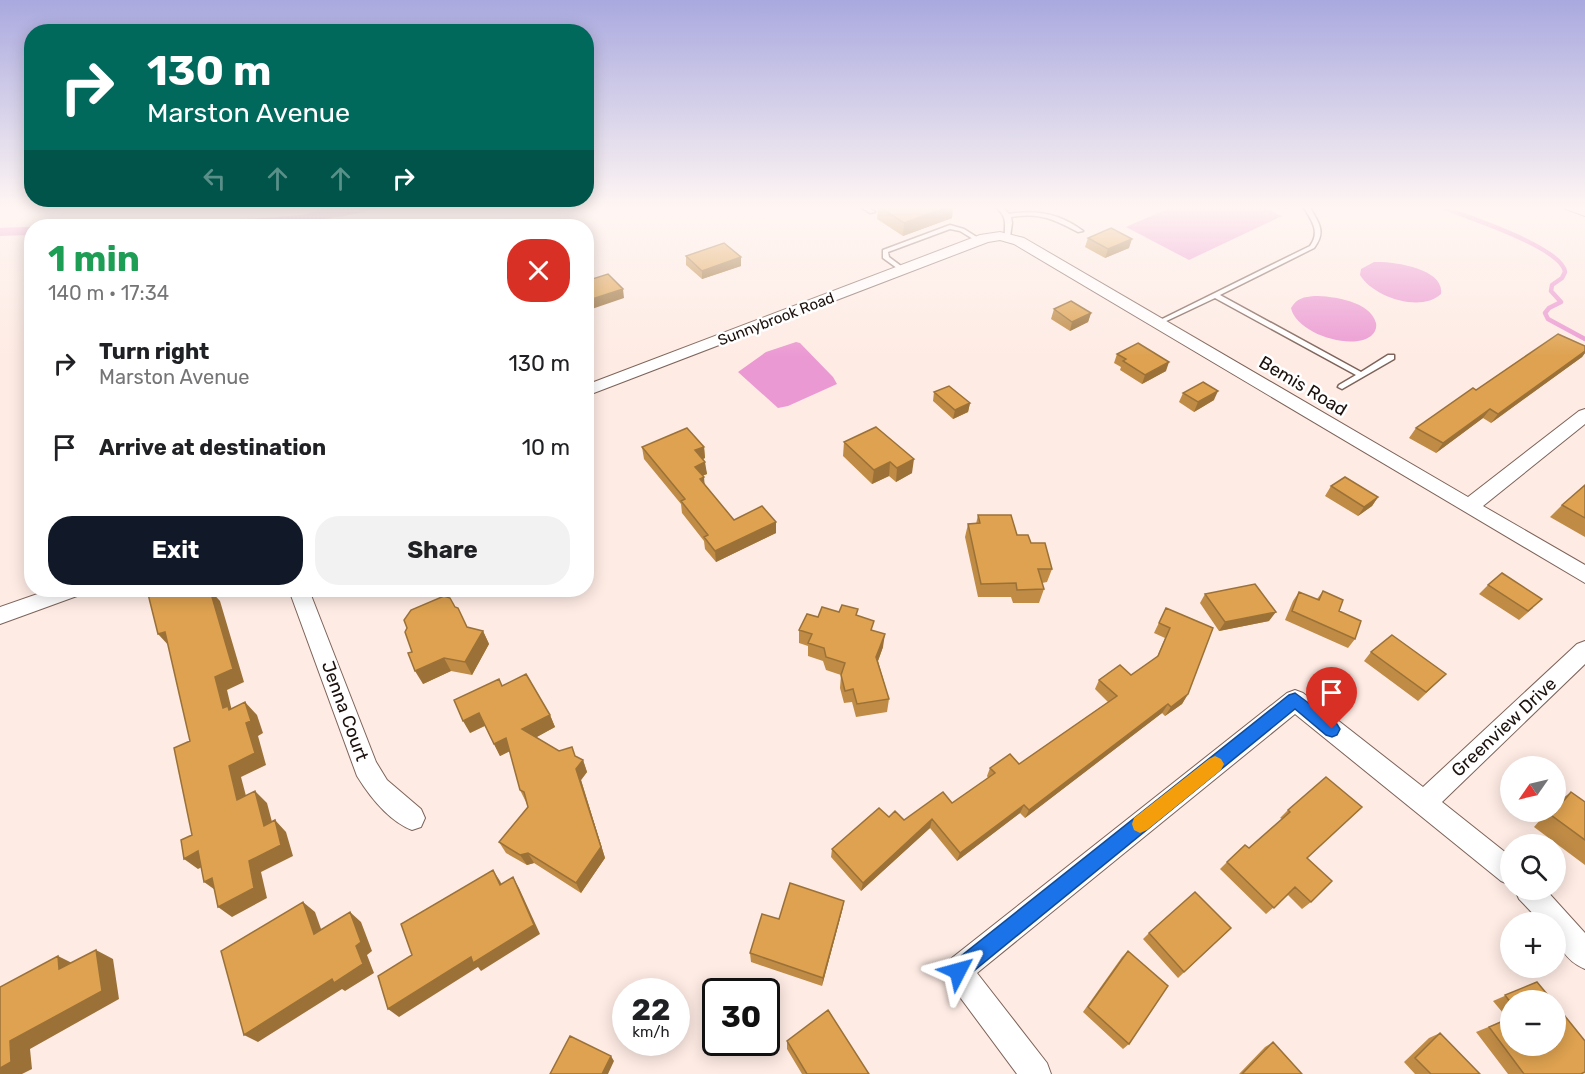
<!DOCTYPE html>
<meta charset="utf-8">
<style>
:root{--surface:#fff;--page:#f2f2f2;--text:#202124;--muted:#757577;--accent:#111827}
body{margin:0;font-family:Rubik,sans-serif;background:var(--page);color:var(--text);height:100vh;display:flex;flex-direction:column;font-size:22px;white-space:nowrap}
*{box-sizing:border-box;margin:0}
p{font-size:20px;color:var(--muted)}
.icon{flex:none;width:33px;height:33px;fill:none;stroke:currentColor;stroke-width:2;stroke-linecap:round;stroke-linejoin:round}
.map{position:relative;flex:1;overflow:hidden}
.sheet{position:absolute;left:24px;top:219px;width:570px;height:378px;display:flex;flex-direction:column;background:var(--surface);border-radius:24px;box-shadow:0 3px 15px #0003}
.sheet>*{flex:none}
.banner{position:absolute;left:24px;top:24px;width:570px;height:183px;border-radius:24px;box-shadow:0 3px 15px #0003;background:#00695c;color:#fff;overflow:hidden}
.needle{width:39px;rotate:236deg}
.tools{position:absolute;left:1500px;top:756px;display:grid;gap:12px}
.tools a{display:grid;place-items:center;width:66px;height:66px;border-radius:50%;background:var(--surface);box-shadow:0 3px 15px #0003;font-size:30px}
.speed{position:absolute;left:612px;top:978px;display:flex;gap:12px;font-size:30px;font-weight:700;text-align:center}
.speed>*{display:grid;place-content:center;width:78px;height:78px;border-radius:50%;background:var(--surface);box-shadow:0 3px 15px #0003;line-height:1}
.speed small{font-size:15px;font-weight:400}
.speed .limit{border:3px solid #111;border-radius:9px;background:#fff;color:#111}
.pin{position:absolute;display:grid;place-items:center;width:51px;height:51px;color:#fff;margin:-62px -26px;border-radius:50% 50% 50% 0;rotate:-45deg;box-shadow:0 0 6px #0007}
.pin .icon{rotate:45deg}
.me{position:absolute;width:66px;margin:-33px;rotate:51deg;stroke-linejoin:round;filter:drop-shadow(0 0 4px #0008)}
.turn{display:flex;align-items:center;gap:21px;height:126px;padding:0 24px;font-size:27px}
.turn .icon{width:78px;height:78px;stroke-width:2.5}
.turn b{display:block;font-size:42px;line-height:51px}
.lanes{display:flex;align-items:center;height:57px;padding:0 24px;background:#0003;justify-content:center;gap:30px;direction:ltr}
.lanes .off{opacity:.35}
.round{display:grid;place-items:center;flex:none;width:63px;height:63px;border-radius:24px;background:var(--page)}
.headline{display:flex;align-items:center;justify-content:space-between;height:102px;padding:0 24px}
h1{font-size:36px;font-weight:700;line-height:45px;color:#1e9e55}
.cta{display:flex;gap:12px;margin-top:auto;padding:12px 24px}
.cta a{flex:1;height:69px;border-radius:24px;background:var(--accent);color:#fff;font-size:24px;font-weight:700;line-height:69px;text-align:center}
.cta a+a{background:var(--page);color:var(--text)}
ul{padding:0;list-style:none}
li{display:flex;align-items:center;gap:18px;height:84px;padding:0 24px}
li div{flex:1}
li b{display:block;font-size:22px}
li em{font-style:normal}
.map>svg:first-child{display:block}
.water{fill:#eb99d2}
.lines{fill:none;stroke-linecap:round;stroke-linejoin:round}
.stream{stroke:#eb99d2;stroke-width:4.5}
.lane-casing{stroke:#7d6359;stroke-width:3}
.street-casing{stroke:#7d6359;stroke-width:2}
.lane{fill:#fff;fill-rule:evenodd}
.street{fill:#fff;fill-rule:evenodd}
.wall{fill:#bf8b45}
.shaded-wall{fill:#9b7138}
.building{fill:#dea250;stroke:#9b7138;stroke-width:1.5}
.route{fill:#1a73e8;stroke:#114b97;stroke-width:1.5}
.slow{fill:#f59e0b}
.labels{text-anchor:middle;stroke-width:5;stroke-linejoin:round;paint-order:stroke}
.far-street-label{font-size:15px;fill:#1b110d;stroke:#fff}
.street-label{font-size:18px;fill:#1b110d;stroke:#fff}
</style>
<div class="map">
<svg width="1585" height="1074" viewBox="0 0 1585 1074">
<rect width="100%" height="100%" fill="#feebe4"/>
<path class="water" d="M355,206H391C274,236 152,226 32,226L31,235L0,236V228C100,223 201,224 301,215C308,214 313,212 319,210C330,207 343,208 355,206Z
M1174,206H1261L1282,216L1189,260L1126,227Z
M1374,262C1392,261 1445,268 1441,294C1421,313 1373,297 1360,275L1361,269Z
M1314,296C1333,296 1370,301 1376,323C1377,328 1375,333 1371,336C1351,351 1296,333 1291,308C1297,298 1304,297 1314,296Z
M796,342L800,343L833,377L837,384L788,406L778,408L738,372L766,352Z"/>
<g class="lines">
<path class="stream" d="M1439,206C1464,216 1562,247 1565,272L1562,278L1552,285L1551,291L1561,302L1549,308L1545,313L1548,319L1585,339"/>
<defs>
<path id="lane" d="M859,206H867L875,212L870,213Z
M995,206H1002L1009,214C1036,209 1061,214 1083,231L1078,232C1054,219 1039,212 1011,217L1012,223L1010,237L1005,238C1004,223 1009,219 995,206Z
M1303,206H1309C1318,222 1327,231 1314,248L1220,295L1361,372L1388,355H1394V359L1342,389L1338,387L1339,385L1356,375L1215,298L1160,324H1156V322L1310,246C1321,231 1311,220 1303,206Z
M950,225L964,229L983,241L978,242L960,231L950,229L888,252L889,257L905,269V271H901L883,258V250Z"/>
<path id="street" d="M1565,206L1585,207V216L1566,209Z
M1000,232L1024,238L1468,497L1579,411L1585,409V424L1483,506L1585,565V583L1014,244L1000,240L988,242L586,396V385L980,235Z
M49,590H80L77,596L0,624V607Z
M289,590H309L376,762L387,780L421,809L425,818L421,827L412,830C389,821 370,797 357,776Z
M1585,641V664L1442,802L1510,856V885L1501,881L1295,714L977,973L1047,1063L1051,1074H1017L948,981L944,971L948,961L1287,693L1295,690L1303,693L1423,787L1577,644Z
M1515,890H1546L1585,933V969C1564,960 1556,944 1556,922H1541L1519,899Z"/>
</defs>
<use href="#lane" class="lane-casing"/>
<use href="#street" class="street-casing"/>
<use href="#lane" class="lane"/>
<use href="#street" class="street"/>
</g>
<path class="wall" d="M873,206H953L952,218L903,236L877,219L878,209Z
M1088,238L1129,248L1105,258L1085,247Z
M686,256L741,257V266L702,279L686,265Z
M1054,309L1091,313L1088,322L1070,331L1051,319Z
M1585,346V353L1582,357L1491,423L1483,418L1436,453L1409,438L1416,428L1476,390Z
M1117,354L1166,371L1142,384L1120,370L1121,367L1114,363Z
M934,392L970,403L968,412L953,419L933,401Z
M1183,393L1214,400L1194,412L1179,402Z
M876,427L912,473L896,482L889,476L872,484L843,456L844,442Z
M642,447H704L705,458L703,459L707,474L702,476L705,485L734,520L776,533L716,562L705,549L704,541L682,513L681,504L644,459Z
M1585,485V537L1550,517L1562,505Z
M1331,486L1378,497L1372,506L1358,516L1325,496Z
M978,515L1031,543L1052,569L1047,582L1042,583L1044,589L1039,603H1013L1011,597H978L965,537L968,524H976Z
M1488,585L1533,608L1519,620L1479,594Z
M1323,591L1355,639L1348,648L1285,620L1293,601L1299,592L1317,599Z
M1205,594L1269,621L1219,631L1200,603Z
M455,607L467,628L483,631L489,644L472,675L451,671L423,684Z
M1166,608L1188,694L1182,704L1165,716L1162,713L1025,818L1020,813L957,861L930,828L861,891L831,857L832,849L889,817L904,820L952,803L988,778L987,776L990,768L1019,764L1108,702L1095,689L1099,680L1131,675L1157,657L1165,638L1154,633Z
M839,612L858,616L873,631L883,647L878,661L889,699L887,712L856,717L852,702L844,703L840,688L841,675L826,670L823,661L808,656V646L799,643V630L818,617Z
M1371,652L1446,674L1418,701L1364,661Z
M502,686L550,715L555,727L536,737L559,751L576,756L583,760L587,772L581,780L605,858L581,893L534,863L527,865L506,853L499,842L528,807L526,802L520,790L510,751L500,756L485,726L470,733Z
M1326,777L1307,858L1311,902L1302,909L1288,895L1266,914L1220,869L1227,862L1249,848L1282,819L1280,818L1288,810Z
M1571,792L1585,802V865L1534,827L1547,812H1556V803Z
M844,901L842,911L822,986L751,962L750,953L779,919Z
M1231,928L1178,978L1143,939L1149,933Z
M1128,951L1129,1044L1123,1049L1083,1012L1122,957Z
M1537,982L1510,1000V1046L1581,1074H1508L1476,1032L1508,1019L1493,1001Z
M1440,1033L1480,1074H1415L1404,1062L1429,1038Z
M787,1041L869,1074H802L787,1049Z
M1273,1042L1302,1074H1239L1265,1047Z"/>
<path class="shaded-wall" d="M950,206H953L952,218L903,236L904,223Z
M1132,239L1129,248L1105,258L1108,249Z
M741,257V266L702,279V271Z
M623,289L624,298L586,311V301Z
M1091,313L1088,322L1070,331L1072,322Z
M1585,351V353L1582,357L1491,423L1498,414Z
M1169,362L1166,371L1142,384L1145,375Z
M1218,391L1214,400L1194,412L1198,402Z
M970,403L968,412L953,419L955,410Z
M1490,409L1483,418L1436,453L1443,443Z
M704,447L705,458L696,462L695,450Z
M914,459L912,473L896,482L897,468Z
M705,462L707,474L696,478L695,467Z
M890,462L889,476L872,484L874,470Z
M704,477L705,489L700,479Z
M1378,497L1372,506L1358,516L1364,507Z
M776,522V533L716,562L715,551Z
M210,590L220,601L244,682L227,690L232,711L223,708L215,677Z
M1276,612L1269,621L1219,631L1225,622Z
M483,631L489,644L472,675L465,662Z
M165,632L171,648L158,634Z
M885,634L883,647L875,669L876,657Z
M444,658L451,671L423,684L415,671Z
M1188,694L1182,704L1165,716L1171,707Z
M245,702L257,715L263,733L258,736L266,765L241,777L250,811L237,800L229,766L246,723Z
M1168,704L1162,713L1025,818L1029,810Z
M479,713L486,725L470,733L463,721Z
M550,715L555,727L528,742L522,729Z
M506,738L512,750L500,756L494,744Z
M583,760L587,772L581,780L605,858L581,893L576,883V769Z
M255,791L267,803L276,837L264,826Z
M1024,805L1020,813L957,861L960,853Z
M932,819L930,828L861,891L863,883Z
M275,820L286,832L293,856L261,872L267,898L232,917L218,907Z
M198,851L212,862L198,869L184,859Z
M528,853L534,863L527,865L520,855Z
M493,870L500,881L507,895L500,885Z
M513,877L519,888L540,934L481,971L478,967L399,1017L388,1009Z
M212,878L218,892L204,882Z
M844,901L842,911L822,986L823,978Z
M303,902L315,912L326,943L314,934Z
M350,912L361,922L372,951L367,955L374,973L345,991L342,989L258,1042L244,1035L356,946Z
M96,950L113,959L119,999L30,1049L32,1069L22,1074H0V1068L10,1041Z
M58,956L76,965L59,969Z
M611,1056L614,1061L608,1074H602Z"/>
<path class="building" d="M878,206H950L904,223Z
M1111,228L1132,239L1108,249L1088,238Z
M724,243L741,257L702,271L686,256Z
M608,274L623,289L586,301V281Z
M1071,301L1091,313L1072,322L1054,309Z
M1558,334L1585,346V351L1498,414L1490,409L1443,443L1416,428L1473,388L1476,390Z
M1138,343L1169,362L1145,375L1123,361L1126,359L1117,354Z
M1203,382L1218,391L1198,402L1183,393Z
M949,386L970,403L955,410L934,392Z
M876,427L914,459L897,468L890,462L874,470L844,442Z
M687,428L704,447L695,450L705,462L695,467L704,477L700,479L734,520L762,506L776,522L715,551L704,537L708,535L681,501L685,499L642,447Z
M1345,477L1378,497L1364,507L1331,486Z
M1585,485V518L1562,505Z
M978,515H1011L1017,535H1028L1031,543H1045L1052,569H1038L1044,589L1017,590L1016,583L981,584L968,524L980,523Z
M1502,573L1542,599L1528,611L1488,585Z
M1255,584L1276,612L1225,622L1205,594Z
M147,590H199V592L205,590H210L233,669L215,677L223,708L228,706L229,710L245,702L251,721L246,723L255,753L229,766L237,800L255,791L264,826L275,820L281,845L249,861L254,888L218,907L212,878L204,882L198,851L184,859L181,840L192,835L174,748L190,741L165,632L158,634Z
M1323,591L1343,600L1339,611L1361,621L1355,639L1292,611L1299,592L1319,600Z
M444,596L450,598L455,607L458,608L467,627L483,631L465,662L444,658L415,671L408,653L412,652L405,632L407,628L404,620L411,610Z
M842,605L858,609L856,615L874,621L871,630L885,634L876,657L889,699L857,704L853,689L845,691L841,675L845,663L826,657L824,648L808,643L812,634L799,630L807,614L818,617L822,607L839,612Z
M1166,608L1213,628L1188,694L1171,707L1168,704L1029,810L1024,805L960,853L932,819L863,883L832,849L879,808L889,817L895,811L904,820L943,792L952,803L995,773L990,768L1010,754L1019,764L1117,696L1099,680L1120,665L1131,675L1158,656L1170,628L1159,623Z
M1392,635L1446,674L1426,692L1371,652Z
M526,674L550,715L522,729L559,751L572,747L575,756L583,760L576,769L601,847L576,883L528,853L520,855L499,842L528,807L524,792L520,790L506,738L494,744L479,713L463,721L454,700L499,679L502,686Z
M1326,777L1362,807L1307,858L1332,881L1311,902L1295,887L1274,908L1227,862L1245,845L1249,848L1290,812L1288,810Z
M1571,792L1585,802V840L1551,815L1556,812V810Z
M493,870L500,885L513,877L534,925L473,963L471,957L388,1009L378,976L412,955L401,924Z
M790,883L844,901L823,978L750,953L762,914L779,919Z
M1195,892L1231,928L1184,972L1149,933Z
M303,902L314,934L350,912L361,942L356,946L363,964L334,983L332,979L244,1035L221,951Z
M96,950L102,991L10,1041L11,1062L0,1068V987L58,956L59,969Z
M1128,951L1168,986L1129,1044L1088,1007Z
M1537,982L1552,1000H1510V1002L1505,995Z
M1556,1005L1585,1041V1072L1581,1074H1524L1489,1027L1510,1018V1046H1556Z
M828,1010L869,1074H807L787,1041Z
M1440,1033L1480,1074H1431L1415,1058Z
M570,1036L611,1056L602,1074H550Z
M1273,1042L1302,1074H1242Z"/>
<linearGradient id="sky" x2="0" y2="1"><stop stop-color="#a9a9df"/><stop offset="0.58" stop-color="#fff6f3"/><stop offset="1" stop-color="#fff6f3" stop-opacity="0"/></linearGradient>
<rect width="1585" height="357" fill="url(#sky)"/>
<path class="route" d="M1295,693L1337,724L1340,729L1337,735L1332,737L1326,735L1295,709L965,978L958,981L951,978L948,971L951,964L1289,695Z"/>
<path class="slow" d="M1215,756L1221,759L1224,764L1221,770L1147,830L1140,833L1134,830L1132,824L1134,818L1209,759Z"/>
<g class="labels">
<g class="far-street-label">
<text transform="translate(776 319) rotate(-21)" y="5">Sunnybrook Road</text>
</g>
<g class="street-label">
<text transform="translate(1303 386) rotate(31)" y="6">Bemis Road</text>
<text transform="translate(345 711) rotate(70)" y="6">Jenna Court</text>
<text transform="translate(1504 727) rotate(-43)" y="6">Greenview Drive</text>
</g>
</g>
</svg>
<div class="tools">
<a><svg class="needle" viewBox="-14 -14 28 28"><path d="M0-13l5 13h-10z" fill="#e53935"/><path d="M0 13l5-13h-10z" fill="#757577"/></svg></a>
<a><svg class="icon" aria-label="search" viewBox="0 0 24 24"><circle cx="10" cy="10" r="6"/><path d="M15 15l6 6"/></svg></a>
<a>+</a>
<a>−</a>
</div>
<div class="speed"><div>22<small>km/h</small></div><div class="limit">30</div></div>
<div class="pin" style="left:1332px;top:729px;background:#d93025"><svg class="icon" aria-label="arrive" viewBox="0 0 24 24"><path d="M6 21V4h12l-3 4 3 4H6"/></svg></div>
<svg class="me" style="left:958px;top:971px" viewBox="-20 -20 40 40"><path d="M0-17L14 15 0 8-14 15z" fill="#1a73e8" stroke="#fff" stroke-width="4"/></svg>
<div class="banner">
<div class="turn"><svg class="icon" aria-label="right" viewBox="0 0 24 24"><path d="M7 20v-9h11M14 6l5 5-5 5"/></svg><div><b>130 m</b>Marston Avenue</div></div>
<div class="lanes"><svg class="icon off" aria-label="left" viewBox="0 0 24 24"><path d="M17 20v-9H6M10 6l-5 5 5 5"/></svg><svg class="icon off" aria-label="ahead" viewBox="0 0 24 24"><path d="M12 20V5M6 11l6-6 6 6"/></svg><svg class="icon off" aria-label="ahead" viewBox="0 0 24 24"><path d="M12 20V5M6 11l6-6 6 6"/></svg><svg class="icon" aria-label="right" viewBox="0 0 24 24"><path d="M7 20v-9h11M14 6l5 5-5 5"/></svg></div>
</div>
<section class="sheet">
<div class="headline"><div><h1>1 min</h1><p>140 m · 17:34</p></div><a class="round" style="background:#d93025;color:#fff"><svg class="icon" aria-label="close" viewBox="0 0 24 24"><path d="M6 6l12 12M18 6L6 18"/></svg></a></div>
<ul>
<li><svg class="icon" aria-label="right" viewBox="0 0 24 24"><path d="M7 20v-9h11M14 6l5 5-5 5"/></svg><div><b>Turn right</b><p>Marston Avenue</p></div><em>130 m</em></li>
<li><svg class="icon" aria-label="arrive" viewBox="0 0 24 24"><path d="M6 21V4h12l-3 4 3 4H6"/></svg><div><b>Arrive at destination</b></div><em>10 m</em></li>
</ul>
<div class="cta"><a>Exit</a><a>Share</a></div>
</section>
</div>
